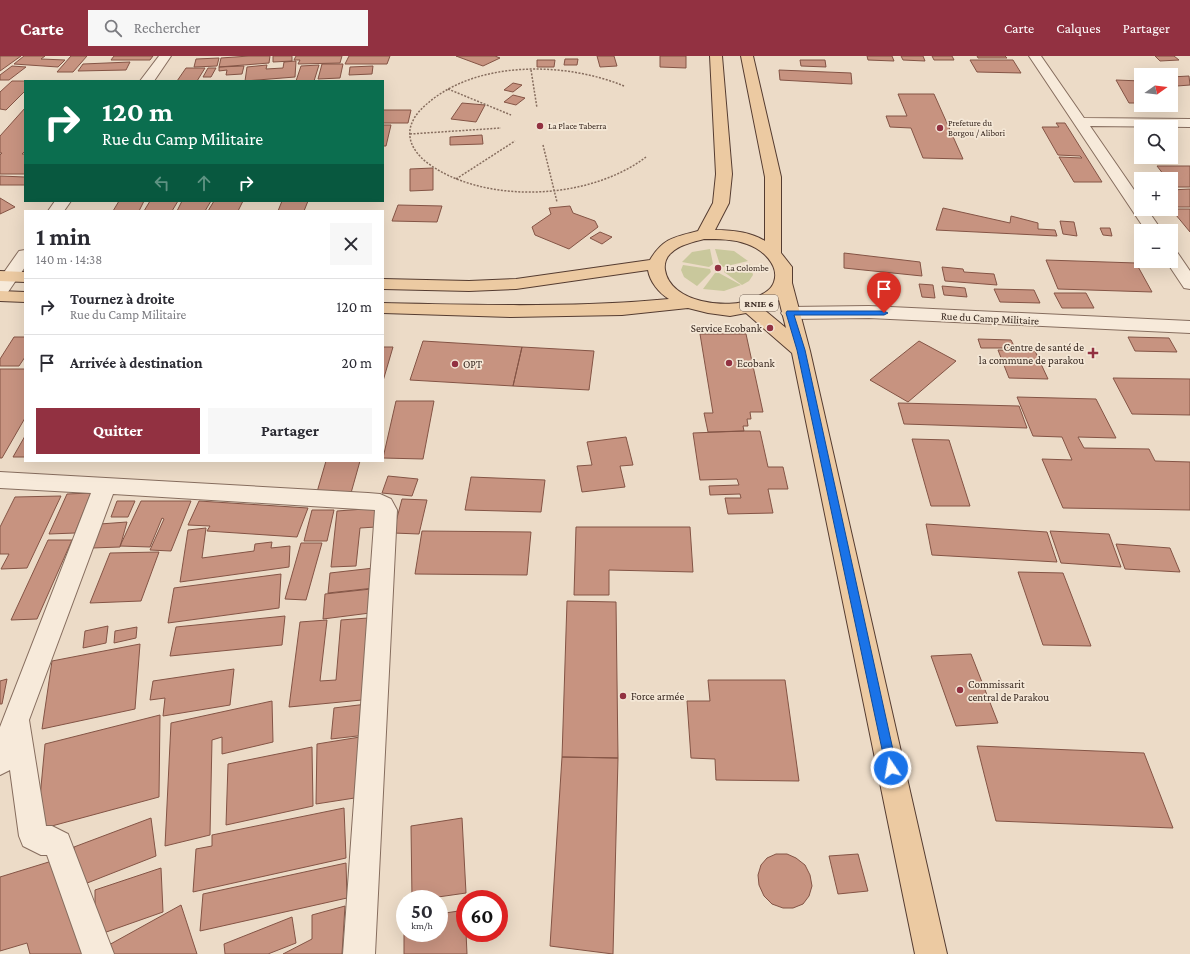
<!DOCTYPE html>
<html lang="fr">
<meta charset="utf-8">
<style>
:root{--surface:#fff;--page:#f7f7f7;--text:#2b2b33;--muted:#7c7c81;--line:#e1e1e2;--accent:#923141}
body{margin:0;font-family:"Crimson Pro",serif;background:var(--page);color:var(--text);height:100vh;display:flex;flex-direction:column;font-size:15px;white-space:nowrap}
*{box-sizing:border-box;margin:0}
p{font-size:13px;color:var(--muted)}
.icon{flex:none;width:22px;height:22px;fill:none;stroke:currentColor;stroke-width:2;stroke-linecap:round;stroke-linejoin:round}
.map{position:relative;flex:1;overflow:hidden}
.sheet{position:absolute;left:24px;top:154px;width:360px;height:252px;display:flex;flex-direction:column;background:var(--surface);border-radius:0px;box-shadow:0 4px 16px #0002}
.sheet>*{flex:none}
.banner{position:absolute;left:24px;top:24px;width:360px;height:122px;border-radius:0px;box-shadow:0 4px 16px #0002;background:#0b6e4f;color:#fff;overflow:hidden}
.needle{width:26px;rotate:76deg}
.fabs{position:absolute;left:1134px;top:12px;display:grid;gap:8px}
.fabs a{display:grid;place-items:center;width:44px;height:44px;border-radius:0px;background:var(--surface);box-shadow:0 4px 16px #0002;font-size:20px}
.speed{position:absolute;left:396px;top:834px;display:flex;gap:8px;font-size:20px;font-weight:700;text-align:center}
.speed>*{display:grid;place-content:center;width:52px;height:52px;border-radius:50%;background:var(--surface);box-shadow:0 4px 16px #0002;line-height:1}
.speed small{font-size:10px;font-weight:400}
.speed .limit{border:6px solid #d22;background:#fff;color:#111}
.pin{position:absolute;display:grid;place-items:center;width:34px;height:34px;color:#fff;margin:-41px -17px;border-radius:50% 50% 50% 0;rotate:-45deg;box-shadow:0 0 4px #0007}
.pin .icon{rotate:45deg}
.me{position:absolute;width:44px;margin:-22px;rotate:348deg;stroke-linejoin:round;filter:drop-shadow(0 0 3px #0008)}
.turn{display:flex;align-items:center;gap:14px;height:84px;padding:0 12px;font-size:18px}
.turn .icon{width:52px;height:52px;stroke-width:2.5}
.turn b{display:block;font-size:28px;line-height:34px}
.lanes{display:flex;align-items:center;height:38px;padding:0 12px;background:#0003;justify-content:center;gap:20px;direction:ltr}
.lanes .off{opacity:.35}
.round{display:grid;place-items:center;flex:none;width:42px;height:42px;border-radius:0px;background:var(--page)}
.summary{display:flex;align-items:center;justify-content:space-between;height:68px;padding:0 12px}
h1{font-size:24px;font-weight:700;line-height:30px}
.action{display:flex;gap:8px;margin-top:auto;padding:8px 12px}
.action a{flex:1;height:46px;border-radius:0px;background:var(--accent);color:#fff;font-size:16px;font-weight:700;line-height:46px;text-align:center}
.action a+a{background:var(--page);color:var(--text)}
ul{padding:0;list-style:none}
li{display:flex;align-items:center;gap:12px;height:56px;padding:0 12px;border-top:1px solid var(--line)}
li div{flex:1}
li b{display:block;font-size:15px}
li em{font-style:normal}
header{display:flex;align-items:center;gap:24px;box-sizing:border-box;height:56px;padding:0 20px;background:var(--accent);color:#fff}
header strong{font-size:19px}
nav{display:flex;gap:22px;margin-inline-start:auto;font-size:14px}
.search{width:280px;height:36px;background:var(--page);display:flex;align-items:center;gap:10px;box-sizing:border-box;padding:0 14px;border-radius:0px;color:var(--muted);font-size:15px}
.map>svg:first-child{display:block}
.green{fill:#c9c89c}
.building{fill:#c79380;stroke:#845445}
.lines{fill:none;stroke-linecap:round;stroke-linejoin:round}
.minor-casing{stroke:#866d5e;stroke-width:2}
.tertiary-casing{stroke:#866d5e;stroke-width:2}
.primary-casing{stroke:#553c31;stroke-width:2}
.path{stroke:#866d5e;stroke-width:1.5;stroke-dasharray:2 1.5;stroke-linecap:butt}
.minor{fill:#f7eada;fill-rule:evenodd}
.tertiary{fill:#f7eada;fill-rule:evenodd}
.primary{fill:#eccaa2;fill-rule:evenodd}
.route{fill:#1a73e8;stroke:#114b97}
.poi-dot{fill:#923141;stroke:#f4e7d6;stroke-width:1.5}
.labels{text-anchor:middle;stroke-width:3.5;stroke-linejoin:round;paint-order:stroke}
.far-poi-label{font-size:9px;fill:#382820;stroke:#f4e7d6;text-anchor:start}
.shield{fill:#f4e7d6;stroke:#706157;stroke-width:1}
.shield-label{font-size:10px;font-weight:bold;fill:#382820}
.street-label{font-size:11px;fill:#382820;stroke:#f4e7d6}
.poi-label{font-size:11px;fill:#382820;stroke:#f4e7d6;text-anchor:start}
</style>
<header>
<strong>Carte</strong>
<div class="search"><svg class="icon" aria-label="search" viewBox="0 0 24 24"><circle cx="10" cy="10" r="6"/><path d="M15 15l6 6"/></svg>Rechercher</div>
<nav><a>Carte</a><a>Calques</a><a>Partager</a></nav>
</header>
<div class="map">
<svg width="1190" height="898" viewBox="0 0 1190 898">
<rect width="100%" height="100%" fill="#ecdbc7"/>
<path class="green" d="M710,193L713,208L709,211L682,206L692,196Z
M715,193L734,195L748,205L723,211L720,209Z
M750,208L753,219L749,225L742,229L724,216L725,213Z
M683,209L710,213L711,216L697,230L684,221L681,214Z
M715,217H719L741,229L724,235L703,233Z"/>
<path class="building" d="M0,0H21L0,15Z
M24,0H45L41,3L65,4L58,11L14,8Z
M71,0H87L73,16H57Z
M114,0H153L150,4H111Z
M249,0H270L269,7L219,11L221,2Z
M273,0H292V5L273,6Z
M296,0H342L340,7L298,8L300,4H294Z
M349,0H390L387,8H345Z
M456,0H495L500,2L483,10Z
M597,0H614L617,10L600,11Z
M660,0H686V12L660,11Z
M867,0H892L894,5L868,4Z
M901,0H923L925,5L903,4Z
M932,0H952L954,4H934Z
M977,0H1005L1007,2H978Z
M1155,0H1174L1179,4L1160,5Z
M219,2L217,10L194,11L196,3Z
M565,3H578L577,9H564Z
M537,4H555L554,11H537Z
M800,4H825L826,11L801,10Z
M970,4H1013L1021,17L977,16Z
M296,5L295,21L245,25L247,11L267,9L266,13L283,12L284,6Z
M130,6L126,14L78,15L83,8Z
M322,8H343L340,22L318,23Z
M319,9L314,25H296L301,10Z
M12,10L26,11L9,24H0V19Z
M244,10L242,18L226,19L227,14L219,15V11Z
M373,10L372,18L349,19L350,11Z
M186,12H205L197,25H177Z
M208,12H216L211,21H203Z
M779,14L851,17L852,28L780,24Z
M1189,20L1190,29L1177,30L1171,24V21Z
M1116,24L1141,25V47H1129Z
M12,25H26H25V35L6,54L0,53V36Z
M513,27L522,29L513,36L504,34Z
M898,38H934L963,103L923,102L911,72L890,71L886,60H907Z
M513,39L525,42L516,49L504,46Z
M462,47L485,49L476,66L451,63Z
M25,52V95L22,98H25V118H0V99L2,97H0V80Z
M383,54H411L408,67H383Z
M1056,67H1065L1102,126H1074L1059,101L1082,102L1080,100L1058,99L1042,71H1059Z
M383,69H391L386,90H383Z
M482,79L483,88L450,89V81Z
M1157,110H1190V131H1173L1171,128V123H1167Z
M433,112V134L410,135V113Z
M0,120L25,121V129H0Z
M1190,133V151H1177L1171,143V134Z
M0,142L15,151L0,158Z
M119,145H144L139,155H113Z
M150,145H178L172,155H144Z
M182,145H211L205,155H177Z
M214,145H243L238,155H208Z
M282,145H308L304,155H278Z
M398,149L442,150L437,166L392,165Z
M570,150L573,157L595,165L598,171L569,193L535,179L532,171L551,158L549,152Z
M943,152L1010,167L1011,160L1038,167V173L1055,174L1057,180L936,174Z
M1171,153H1190V176Z
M1060,165L1074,166L1077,180L1063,178Z
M1100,172H1110L1112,180L1103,179Z
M600,176L612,181L602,188L590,182Z
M844,197L920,206L922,220L844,212Z
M1046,204L1136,207L1152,236L1058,233Z
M942,211L963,213L964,216L994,218L997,229L945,225Z
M919,228L933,229L935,242L922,241Z
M942,230L965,232L967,241L944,239Z
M994,233L1034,234L1040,247L1000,246Z
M1054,237H1086L1094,252H1062Z
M700,278H746L763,356H750L751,363H747L748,370H743L744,375L708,376L704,357H713Z
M14,281H25V301L19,310H0V303Z
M1128,281L1169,282L1177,296L1135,295Z
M978,283L1011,284L1015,292H981Z
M423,285L522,291L513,330L410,324Z
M919,285L956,305L908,346L870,324Z
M383,291H393L383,325Z
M522,291L594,295L589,334L513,330Z
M998,294L1035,295L1048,323L1009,322Z
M0,313H25V362L2,402H0Z
M1113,322L1190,323V359L1132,358Z
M1017,341L1096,343L1116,382L1078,381L1084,392L1149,393L1155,405L1190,406V454L1063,452L1042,403L1072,404L1062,381L1033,380Z
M396,345H434L423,403L383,402Z
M898,347L1019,350L1027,372L904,368Z
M744,375H760L768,411H783L788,433H768L773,457L728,458L725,442H741L740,438L710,439L709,430L739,429L737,423L700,424L693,377Z
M25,380V401H13Z
M626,381L633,409L620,410L625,431L582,436L577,410L592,409L587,386Z
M912,383L949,384L970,450H931Z
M326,405H360L351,437L317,436Z
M388,420L418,423L412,440L382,437Z
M471,421L545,424L541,456L465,454Z
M91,437L75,477L49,478L67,438Z
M61,440L27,512L1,513L9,498H0V471L15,441Z
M402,443L427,444L419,478L393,477Z
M117,445H135L128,461H111Z
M141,445H191L171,495L150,494L164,463L162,462L150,491L120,490Z
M199,445L308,452L297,481L207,475L210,470L188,469Z
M378,452L376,471L360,472L356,510L331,511L337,455Z
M312,454H334L327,485H304Z
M127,466L120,491L92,492L100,468Z
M926,468L1047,476L1057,506L932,499Z
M576,471H690L693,516L609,514V539H574Z
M206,472L202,502L254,495L255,488L272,486L271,492L290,490L289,511L180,526L188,474Z
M422,475L531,476L527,519L415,518Z
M1050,475L1109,478L1121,511L1061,507Z
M48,484H72L37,563L11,564Z
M301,487H322L306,544L285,543Z
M1116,488L1170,492L1180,516L1125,513Z
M159,496L141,545L90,547L110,497Z
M374,512V532L328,537L330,517Z
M1018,516L1063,517L1091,590L1043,589Z
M281,518L279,552L168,567L174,532Z
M371,533L370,557L323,563L325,538Z
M567,545L616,546L618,702L562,701Z
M285,560L282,589L170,600L176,571Z
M368,562L362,644L289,651L300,566L327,564L320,625L336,624L341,564Z
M108,570L106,587L83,592L85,575Z
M137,571L136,582L114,587L115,575Z
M140,588L135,653L42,673L52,605Z
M971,598L998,667L956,670L931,600Z
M234,613L230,649L163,660L165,642L150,644L153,625Z
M7,623L2,648H0V625Z
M708,624H785L799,725L716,724L715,703L691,702L687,645H710Z
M272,645L273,686L222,698V681L212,684L210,779L165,790L171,667Z
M367,648L366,679L331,683L334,652Z
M160,659L159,741L37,774L45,688Z
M360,681L361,741L316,748L317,688Z
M977,690L1144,697L1173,772L996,765Z
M312,691L313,750L226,769L228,708Z
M562,701L618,702L613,898L550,890Z
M344,752L346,802L193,836L196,793L212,790V779Z
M151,762L156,800L77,831L74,791Z
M462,762L466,837L424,843H412L411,770Z
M776,798H787L796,802L805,809L810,819L812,830L809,840L803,848L793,852H783L772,848L764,840L759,829L758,819L761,809L767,802Z
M858,798L868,835L838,838L829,800Z
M52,805L84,898H30L27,887L0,895V821Z
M346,807L347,842L200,875L203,838Z
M161,812L163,856L95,880V834Z
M181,849L197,898H109L107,890Z
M345,850L342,898H283L312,883V859Z
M465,854L467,898H404V863L405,877H439V858Z
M292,861L296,887L268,898H225L224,888Z"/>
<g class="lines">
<defs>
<path id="minor" d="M1029,0H1041L1084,62L1190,63V71L1090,70L1141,144V153H1147L1162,175H1146Z
M1171,195L1177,196L1190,215V233L1184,232L1166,205H1171Z
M869,250L1190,265V277L869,262L790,263L784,261L781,257L784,253L790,251Z
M0,416L368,437L380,438L391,443L397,454L375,898H343L375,454L113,438L29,664L46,770H52L68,778L114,898H82L47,799H41L23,790L19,780L10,714L0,719V671L91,437L0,432Z"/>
<path id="tertiary" d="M159,0H171L154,25H140Z
M55,145H71L64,155H48Z
M25,194V211L6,239L0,240V222L19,195Z"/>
<path id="primary" d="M710,0H722L732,118L729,147L715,174C731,174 751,176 765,185V121L741,0H753L781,121V197L792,211V227L810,295L947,898H915L792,297L746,257L730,260L708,257L688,252L622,259L511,261L383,257V247C478,249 574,252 669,243C659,237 650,226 648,214L516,233L469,235L383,233V223L469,225L516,223L650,204C663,182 675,181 698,175L713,147L716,118ZM704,183C719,183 733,183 747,188C762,193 780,209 774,226C771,235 761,239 753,243C728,254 670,247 665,214C664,208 666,201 671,197C679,189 693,186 704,183ZM779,244L786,272L762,252Z
M0,215L25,216V226L0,225Z
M0,235L25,236V246L0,245Z"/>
</defs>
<use href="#minor" class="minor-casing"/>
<use href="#tertiary" class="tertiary-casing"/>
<use href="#primary" class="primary-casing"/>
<path class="path" d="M531,14L537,52
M624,30C566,6 478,4 428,47C418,55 408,67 410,81C412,96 426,107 438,114C497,148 592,142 646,101
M448,33L511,59
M410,78L501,72
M543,89L557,146
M456,123L515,85"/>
<use href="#minor" class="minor"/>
<use href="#tertiary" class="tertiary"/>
<use href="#primary" class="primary"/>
</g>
<path class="route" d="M787,255H884L888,257L884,259H794L805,294L897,712L895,716L891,718L887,716L886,712L797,294L786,257Z"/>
<g class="poi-dot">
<circle cx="540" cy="70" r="4"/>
<circle cx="940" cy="72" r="4"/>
<circle cx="718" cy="212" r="4"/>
<circle cx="770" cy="272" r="4"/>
<path d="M1091 291h4v4h4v4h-4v4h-4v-4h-4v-4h4z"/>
<circle cx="729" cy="307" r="4"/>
<circle cx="455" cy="308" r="4"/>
<circle cx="960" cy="634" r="4"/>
<circle cx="623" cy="640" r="4"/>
</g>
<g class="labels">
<g class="far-poi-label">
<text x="948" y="70">Prefeture du<tspan x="948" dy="10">Borgou / Alibori</tspan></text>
<text x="548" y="73">La Place Taberra</text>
<text x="726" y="215">La Colombe</text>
</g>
<rect class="shield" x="740" y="239" width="38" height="16" rx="3"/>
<g class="shield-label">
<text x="759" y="251">RNIE 6</text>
</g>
<g class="street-label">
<text transform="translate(990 262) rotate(3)" y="4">Rue du Camp Militaire</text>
</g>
<g class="poi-label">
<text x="762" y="276" text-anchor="end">Service Ecobank</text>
<text x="1084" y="295" text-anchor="end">Centre de santé de<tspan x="1084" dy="13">la commune de parakou</tspan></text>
<text x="737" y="311">Ecobank</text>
<text x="463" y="312">OPT</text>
<text x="968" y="632">Commissarit<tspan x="968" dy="13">central de Parakou</tspan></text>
<text x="631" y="644">Force armée</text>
</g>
</g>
</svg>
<div class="fabs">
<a><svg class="needle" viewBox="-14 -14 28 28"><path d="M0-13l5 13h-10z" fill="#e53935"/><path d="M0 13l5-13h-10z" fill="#7c7c81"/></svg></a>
<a><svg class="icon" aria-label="search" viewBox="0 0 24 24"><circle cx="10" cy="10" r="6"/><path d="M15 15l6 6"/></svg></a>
<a>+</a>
<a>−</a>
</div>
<div class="speed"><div>50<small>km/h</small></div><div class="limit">60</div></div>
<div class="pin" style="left:884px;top:257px;background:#d93025"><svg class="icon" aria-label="arrive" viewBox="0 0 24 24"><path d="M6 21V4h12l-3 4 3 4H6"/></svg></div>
<svg class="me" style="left:891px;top:712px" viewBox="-20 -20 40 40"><circle r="17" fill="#1a73e8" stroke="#fff" stroke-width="3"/><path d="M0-11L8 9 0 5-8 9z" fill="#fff"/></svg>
<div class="banner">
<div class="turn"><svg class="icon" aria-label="right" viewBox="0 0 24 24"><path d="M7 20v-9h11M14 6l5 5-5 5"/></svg><div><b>120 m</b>Rue du Camp Militaire</div></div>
<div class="lanes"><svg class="icon off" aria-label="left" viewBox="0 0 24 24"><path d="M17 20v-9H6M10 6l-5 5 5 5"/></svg><svg class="icon off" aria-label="ahead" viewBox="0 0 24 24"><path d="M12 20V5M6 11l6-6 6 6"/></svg><svg class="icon" aria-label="right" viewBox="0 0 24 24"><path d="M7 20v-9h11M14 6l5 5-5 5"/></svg></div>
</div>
<section class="sheet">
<div class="summary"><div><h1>1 min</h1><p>140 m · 14:38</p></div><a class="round"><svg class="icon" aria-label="close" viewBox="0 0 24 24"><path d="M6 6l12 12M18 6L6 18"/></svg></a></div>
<ul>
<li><svg class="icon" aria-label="right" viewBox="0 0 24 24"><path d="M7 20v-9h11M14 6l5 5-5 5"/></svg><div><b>Tournez à droite</b><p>Rue du Camp Militaire</p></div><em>120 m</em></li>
<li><svg class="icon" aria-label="arrive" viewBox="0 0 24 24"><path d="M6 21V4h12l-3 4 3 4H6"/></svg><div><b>Arrivée à destination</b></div><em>20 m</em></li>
</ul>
<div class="action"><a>Quitter</a><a>Partager</a></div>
</section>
</div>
